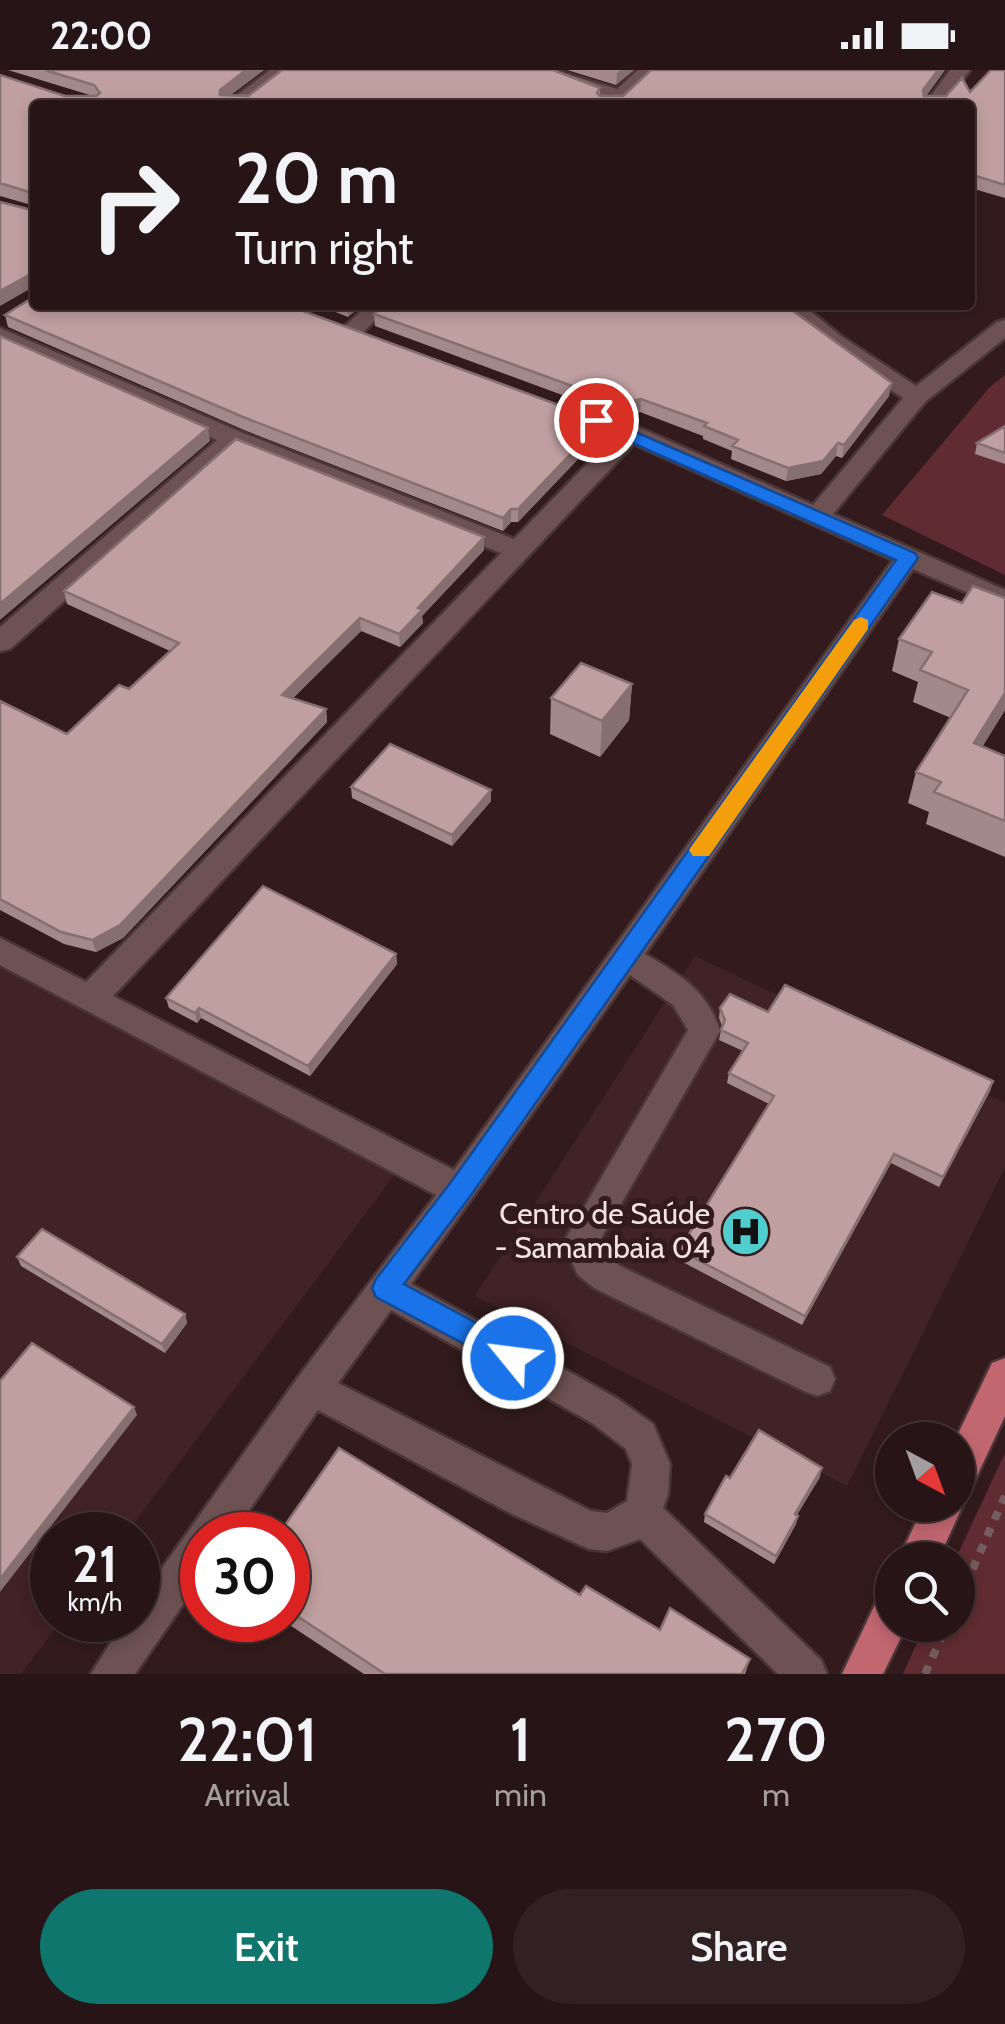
<!DOCTYPE html>
<meta charset="utf-8">
<style>
:root{--surface:#261416;--page:#322123;--text:#f1f3f6;--muted:#a49ea1;--line:#423335;--accent:#0f766e}
body{margin:0;font-family:Cabin,sans-serif;background:var(--page);color:var(--text);height:100vh;display:flex;flex-direction:column;font-size:38px;white-space:nowrap}
*{box-sizing:border-box;margin:0}
p{font-size:32px;color:var(--muted)}
.icon{flex:none;width:55px;height:55px;fill:none;stroke:currentColor;stroke-width:2;stroke-linecap:round;stroke-linejoin:round}
.map{position:relative;height:1604px;overflow:hidden}
.panel{display:flex;flex-direction:column;background:var(--surface);flex:1}
.panel>*{flex:none}
.guide{position:absolute;left:30px;top:30px;width:945px;height:210px;border-radius:10px;box-shadow:0 5px 15px #0003,0 0 0 2px var(--line);background:#261416;color:var(--text);overflow:hidden}
.needle{width:65px;rotate:139deg}
.fabs{position:absolute;left:875px;top:1352px;display:grid;gap:20px}
.fabs a{display:grid;place-items:center;width:100px;height:100px;border-radius:50%;background:var(--surface);box-shadow:0 5px 15px #0003,0 0 0 2px var(--line);font-size:50px}
.speed{position:absolute;left:30px;top:1442px;display:flex;gap:20px;font-size:50px;font-weight:700;text-align:center}
.speed>*{display:grid;place-content:center;width:130px;height:130px;border-radius:50%;background:var(--surface);box-shadow:0 5px 15px #0003,0 0 0 2px var(--line);line-height:1}
.speed small{font-size:25px;font-weight:400}
.speed .limit{border:15px solid #d22;background:#fff;color:#111}
.pin{position:absolute;display:grid;place-items:center;width:85px;height:85px;color:#fff;margin:-42px;border:5px solid #fff;border-radius:50%;box-shadow:0 2px 10px #0007}
.me{position:absolute;width:110px;margin:-55px;rotate:299deg;stroke-linejoin:round;filter:drop-shadow(0 0 8px #0008)}
.turn{display:flex;align-items:center;gap:35px;height:210px;padding:0 40px;font-size:45px}
.turn .icon{width:130px;height:130px;stroke-width:2.5}
.turn b{display:block;font-size:70px;line-height:85px}
.eta{display:flex;justify-content:space-evenly;align-items:center;height:170px;text-align:center}
.eta b{font-size:60px;font-weight:600;line-height:70px}
.action{display:flex;gap:20px;margin-top:auto;padding:20px 40px}
.action a{flex:1;height:115px;border-radius:60px;background:var(--accent);color:#fff;font-size:40px;font-weight:600;line-height:115px;text-align:center}
.action a+a{background:var(--page);color:var(--text)}
.status{display:flex;justify-content:space-between;align-items:center;height:70px;padding:0 50px;background:var(--surface);direction:ltr}
.status svg{height:28px;fill:currentColor}
.map>svg:first-child{display:block}
.built{fill:#412225}
.green{fill:#602c31}
.lines{fill:none;stroke-linecap:round;stroke-linejoin:round}
.minor-casing{stroke:#4a3637;stroke-width:5}
.major-casing{stroke:#4a3637;stroke-width:5}
.path{stroke:#735d5f;stroke-width:8;stroke-dasharray:9 9;stroke-linecap:butt}
.minor{fill:#6e5253;fill-rule:evenodd}
.major{fill:#c16770;fill-rule:evenodd}
.wall{fill:#a4898a}
.shaded-wall{fill:#866f70}
.building{fill:#bf9fa0;stroke:#866f70;stroke-width:2.5}
.route{fill:#1a73e8;stroke:#114b97;stroke-width:2.5}
.slow{fill:#f59e0b}
.labels{text-anchor:middle;stroke-width:10;stroke-linejoin:round;paint-order:stroke}
.poi-label{font-size:30px;fill:#f3e2e3;stroke:#331b1d;text-anchor:end}
</style>
<div class="status"><b>22:00</b><svg viewBox="0 0 49 12"><path d="M0 12V9h3v3zM5 12V6h3v6zM10 12V3h3v9zM15 12V0h3v12zM26 1h20v11H26zM47 4h2v5h-2z"/></svg></div>
<div class="map">
<svg width="1005" height="1604" viewBox="0 0 1005 1604">
<rect width="100%" height="100%" fill="#331b1d"/>
<path class="built" d="M695,886L1005,1033V1097L847,1416L475,1226Z
M0,893L395,1104L125,1465H52V1550H62L21,1604H0Z"/>
<path class="green" d="M1005,305V505L882,445L989,318Z
M1005,1383V1604H903L925,1555H958L955,1490Z"/>
<g class="lines">
<defs>
<path id="minor" d="M270,0H293L247,35H224Z
M523,0H554L617,19L638,0H660L622,35H600L606,28Z
M950,0H970L944,35H924Z
M367,235H391L360,265H344L341,260Z
M778,235H803L841,266L916,316L997,252L1005,250V268L925,332L833,444L1005,520V539L913,499L645,884C679,904 708,921 720,961L598,1174L602,1183L620,1196L830,1297L835,1309L830,1321L817,1326L804,1321L594,1218L578,1205L563,1173L688,960L673,935L630,905L411,1214L618,1329L653,1354L670,1394L668,1425L663,1438L821,1590L827,1604H778L640,1469L607,1481L589,1479L512,1444L318,1340L232,1465H202V1507L135,1604H91L125,1550H138V1532L299,1306L436,1125L0,895V868L86,912L501,483L237,378L10,579L0,581V557L217,370L0,273V258L243,363L514,469L615,365L560,345L556,340L568,333L640,358L813,435L903,328L825,276ZM634,374L893,490L454,1100L113,926ZM391,1240L592,1353L626,1379L632,1394L627,1431L607,1443L591,1441L338,1313Z"/>
<path id="major" d="M1005,1288V1346L971,1419L959,1424L963,1435L938,1490H898L924,1435H958L955,1370L992,1293Z
M892,1522V1555H907L883,1604H842L878,1528Z"/>
</defs>
<use href="#minor" class="minor-casing"/>
<use href="#major" class="major-casing"/>
<path class="path" d="M958,1532L1005,1426
M925,1604L947,1555"/>
<use href="#minor" class="minor"/>
<use href="#major" class="major"/>
</g>
<path class="wall" d="M8,0H264L230,25L600,18V26H623L651,0H945L926,26H946L970,22L1005,0V128L974,119L970,123V35H35V136L0,126V5L65,26H93Z
M567,0H634L616,15Z
M318,235H362L348,247Z
M792,240L889,326L842,388L836,386L821,404L786,411L731,389L732,381L703,369V366L640,342L619,346L375,256L374,244Z
M5,245L602,364L518,452H511L503,461L244,360L8,257Z
M1005,356V394L975,384L977,373Z
M484,480L422,546L423,553L400,577L361,561L293,628L326,639L327,652L123,868L96,882L64,874L0,840V631L67,664L129,619L170,581L67,534L64,521Z
M1005,528V640L982,677L1005,686V787L926,754L929,742L908,733L916,702L951,648L913,632L918,612L892,601L899,569L962,533Z
M632,614L629,650L600,687L550,664L551,628Z
M351,717L491,731L452,776L352,728Z
M396,884L397,894L310,1006L201,948L197,953L169,938L166,928Z
M720,938L768,942L993,1011L990,1021L939,1117L891,1093L802,1255L677,1189L679,1180L769,1034L727,1013L729,1003L743,981L719,970L722,956L719,948Z
M17,1187L185,1244L187,1253L165,1283L21,1196Z
M820,1407L797,1445L796,1454L774,1494L704,1452L705,1444L730,1408Z
M288,1465L580,1525L660,1560L750,1589L745,1604H364L282,1550H288Z"/>
<path class="shaded-wall" d="M246,0H264L222,32L221,35L220,20Z
M620,0H634L616,15L617,3Z
M938,0H945L921,33L923,20Z
M976,106L974,119L970,123V113Z
M33,203L35,216L0,236V221Z
M347,235H362L348,247Z
M892,313L889,326L842,388L844,375Z
M641,329L640,342L619,346V333Z
M602,351V364L518,452V439Z
M208,358L210,371L0,550V534Z
M838,373L836,386L821,404L786,411L788,398Z
M511,439V452L503,461V448Z
M484,467V480L422,546L423,553L400,577L399,564L418,538Z
M360,548L361,561L283,638L282,625Z
M632,614L629,650L600,687L602,651Z
M1005,623V640L965,705L974,673Z
M326,639L327,652L123,868L96,882L92,870Z
M491,720V731L452,776V765Z
M396,884L397,894L310,1006L308,996Z
M199,938L201,948L197,953L195,943Z
M993,1011L990,1021L939,1117L943,1107Z
M894,1084L891,1093L802,1255L805,1246Z
M185,1244L187,1253L165,1283L162,1274Z
M134,1337L137,1345L0,1522V1509Z
M822,1398L820,1407L792,1452L795,1444Z
M798,1446L796,1454L774,1494L776,1486Z"/>
<path class="building" d="M45,0H246L220,20V25L248,26L282,0H553L600,18L597,23L600,26H623L651,0H938L923,20L924,26H946L962,8L970,22L991,0H1005V115L976,106L970,113V35H35V124L0,113V5L65,26H96L100,23L94,15Z
M0,132L32,140L35,137V217L33,203L0,221Z
M35,226V235H287L602,351L518,439H511L503,448L243,347L5,245Z
M383,235H788L792,240L892,313L844,375L838,373L823,391L788,398L732,376L738,370L704,356L707,353L641,329L619,333L374,244Z
M0,266L208,358L0,534Z
M1005,356V383L977,373Z
M236,369L484,467L418,538L422,540L399,564L360,548L282,625L326,639L120,855L92,870L61,862L0,829V631L67,664L119,615L129,619L179,573L64,521Z
M973,516L1005,528V623L974,673L1005,686V751L934,722L941,712L916,702L968,620L920,600L932,582L899,569L932,522L962,533Z
M581,593L632,614L602,651L551,628Z
M390,674L491,720L452,765L351,717Z
M263,816L396,884L308,996L199,938L195,943L166,928Z
M785,915L993,1011L943,1107L894,1084L805,1246L679,1180L774,1026L729,1003L748,973L721,960L725,950L720,938L730,924L768,942Z
M42,1159L185,1244L162,1274L17,1187Z
M32,1273L134,1337L0,1509V1311Z
M759,1360L822,1398L795,1444L798,1446L776,1486L705,1444L726,1406L730,1408Z
M339,1378L580,1525L586,1516L660,1560L670,1538L750,1589L742,1604H385L288,1540V1465H278Z"/>
<path class="route" d="M596,345L915,483L918,488L469,1128L404,1214L523,1278L527,1288L523,1297L513,1300L376,1227L372,1218L376,1209L451,1112L896,490L590,354L587,350Z"/>
<path class="slow" d="M861,547L868,550V559L709,786H693L689,780L693,774L854,550Z"/>
<defs>
<symbol id="hospital-disc" viewBox="-11 -11 22 22"><circle r="9.5" fill="#52cdcd" stroke="#331b1d"/><path d="M-5-5h3v3.5h4V-5h3V5h-3V1.5h-4V5h-3Z" fill="#111"/></symbol>
</defs>
<g fill-rule="evenodd">
<use href="#hospital-disc" x="718" y="1134" width="55" height="55"/>
</g>
<g class="labels">
<g class="poi-label">
<text x="710" y="1154">Centro de Saúde<tspan x="710" dy="34">- Samambaia 04</tspan></text>
</g>
</g>
</svg>
<div class="fabs">
<a><svg class="needle" viewBox="-14 -14 28 28"><path d="M0-13l5 13h-10z" fill="#e53935"/><path d="M0 13l5-13h-10z" fill="#a49ea1"/></svg></a>
<a><svg class="icon" aria-label="search" viewBox="0 0 24 24"><circle cx="10" cy="10" r="6"/><path d="M15 15l6 6"/></svg></a>
</div>
<div class="speed"><div>21<small>km/h</small></div><div class="limit">30</div></div>
<div class="pin" style="left:596px;top:350px;background:#d93025"><svg class="icon" aria-label="arrive" viewBox="0 0 24 24"><path d="M6 21V4h12l-3 4 3 4H6"/></svg></div>
<svg class="me" style="left:513px;top:1288px" viewBox="-20 -20 40 40"><circle r="17" fill="#1a73e8" stroke="#fff" stroke-width="3"/><path d="M0-11L8 9 0 5-8 9z" fill="#fff"/></svg>
<div class="guide">
<div class="turn"><svg class="icon" aria-label="right" viewBox="0 0 24 24"><path d="M7 20v-9h11M14 6l5 5-5 5"/></svg><div><b>20 m</b>Turn right</div></div>
</div>
</div>
<section class="panel">
<div class="eta">
<div><b>22:01</b><p>Arrival</p></div>
<div><b>1</b><p>min</p></div>
<div><b>270</b><p>m</p></div>
</div>
<div class="action"><a>Exit</a><a>Share</a></div>
</section>
